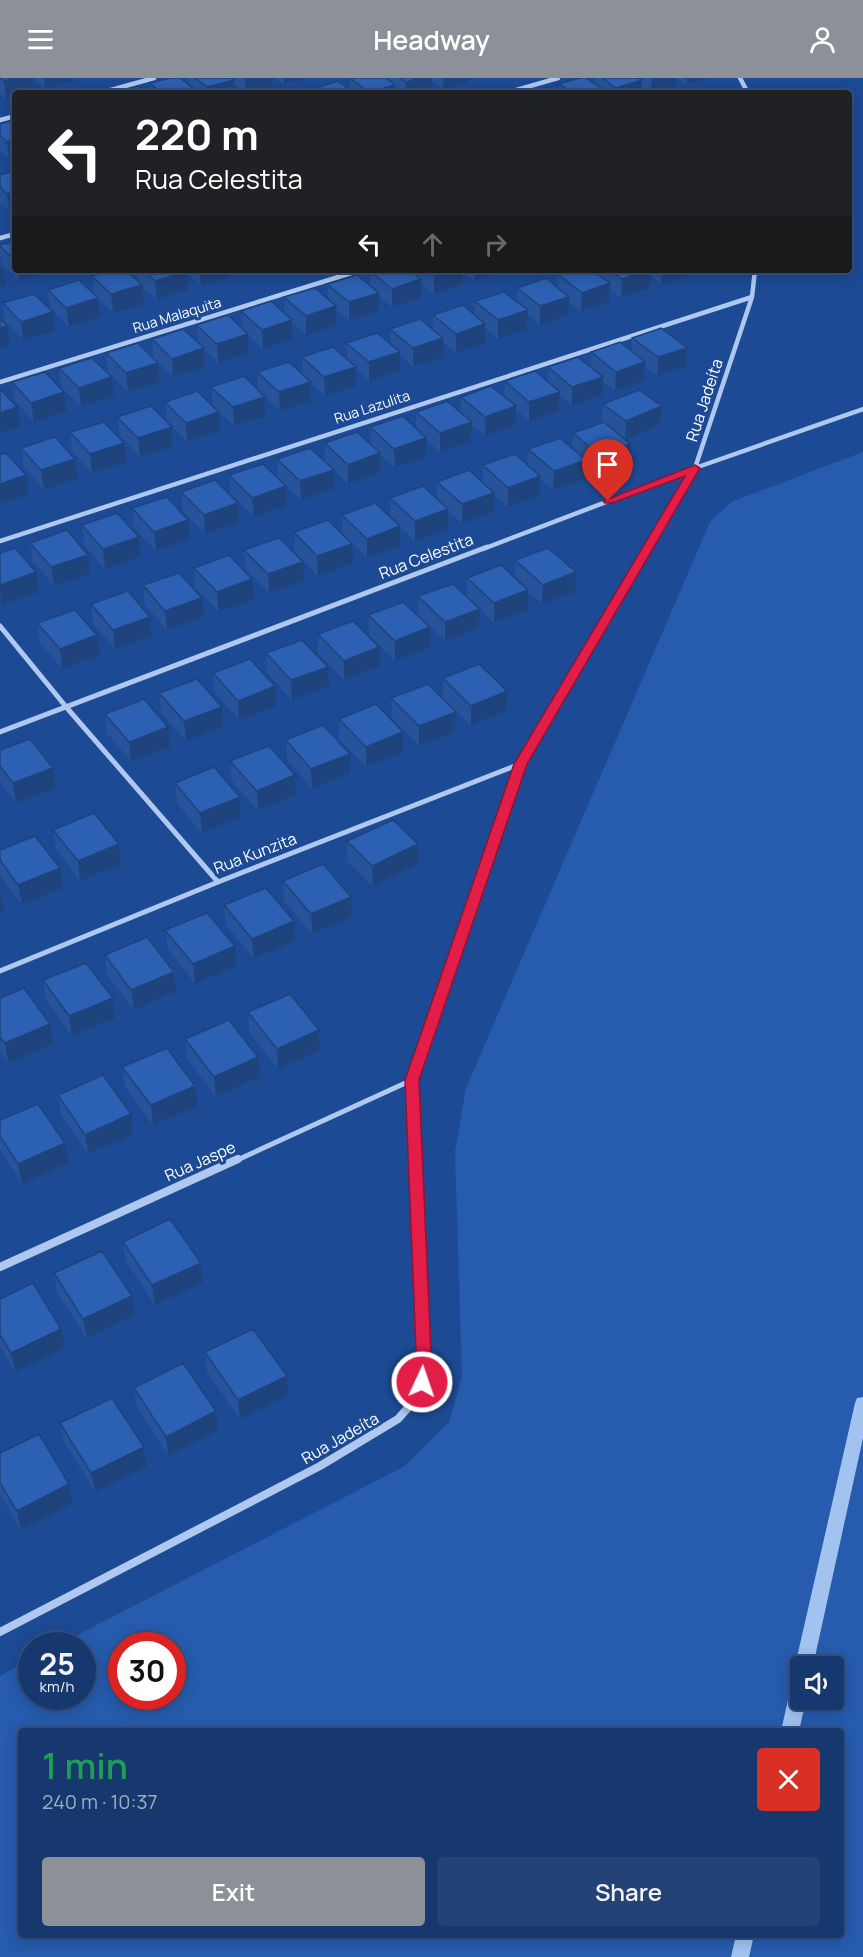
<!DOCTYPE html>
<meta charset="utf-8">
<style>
:root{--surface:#16386f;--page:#234377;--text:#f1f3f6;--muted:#9eacc3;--line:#355282;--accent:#8c9099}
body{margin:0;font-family:Manrope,sans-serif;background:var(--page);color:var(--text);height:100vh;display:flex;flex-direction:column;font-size:22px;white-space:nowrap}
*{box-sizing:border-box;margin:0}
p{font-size:20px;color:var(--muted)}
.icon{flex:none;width:33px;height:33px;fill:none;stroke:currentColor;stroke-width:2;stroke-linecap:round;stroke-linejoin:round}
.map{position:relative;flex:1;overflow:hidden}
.panel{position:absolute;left:18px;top:1650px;width:826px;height:210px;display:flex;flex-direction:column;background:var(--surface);border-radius:6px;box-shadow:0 3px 15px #0003,0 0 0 2px var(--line)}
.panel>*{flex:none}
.top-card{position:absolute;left:12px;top:12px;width:840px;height:183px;border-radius:6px;box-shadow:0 3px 15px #0003,0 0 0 2px var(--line);background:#202124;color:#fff;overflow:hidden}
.buttons{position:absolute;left:790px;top:1578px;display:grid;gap:12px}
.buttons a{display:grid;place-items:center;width:54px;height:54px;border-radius:6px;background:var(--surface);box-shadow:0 3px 15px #0003,0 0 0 2px var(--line);font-size:30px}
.speed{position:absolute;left:18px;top:1554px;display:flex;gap:12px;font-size:30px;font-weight:700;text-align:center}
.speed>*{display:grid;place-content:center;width:78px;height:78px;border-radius:50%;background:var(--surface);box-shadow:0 3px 15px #0003,0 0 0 2px var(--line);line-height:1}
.speed small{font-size:15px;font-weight:400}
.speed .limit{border:9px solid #d22;background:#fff;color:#111}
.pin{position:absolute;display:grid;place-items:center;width:51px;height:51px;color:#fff;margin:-62px -26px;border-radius:50% 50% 50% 0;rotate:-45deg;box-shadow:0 0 6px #0007}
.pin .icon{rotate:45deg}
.me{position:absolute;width:66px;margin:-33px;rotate:3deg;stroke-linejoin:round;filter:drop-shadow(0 0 4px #0008)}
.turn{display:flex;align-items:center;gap:21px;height:126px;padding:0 24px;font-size:27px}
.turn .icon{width:78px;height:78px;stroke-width:2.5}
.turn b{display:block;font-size:42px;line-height:51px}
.lanes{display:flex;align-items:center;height:57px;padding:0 24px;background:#0003;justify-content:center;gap:30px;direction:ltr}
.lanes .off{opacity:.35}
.round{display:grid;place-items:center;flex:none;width:63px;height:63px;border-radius:6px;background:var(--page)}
.headline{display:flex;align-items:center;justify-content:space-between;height:102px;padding:0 24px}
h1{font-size:36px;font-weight:600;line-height:45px;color:#1e9e55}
.action{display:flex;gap:12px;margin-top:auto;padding:12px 24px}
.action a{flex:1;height:69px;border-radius:6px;background:var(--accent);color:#fff;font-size:24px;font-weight:600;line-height:69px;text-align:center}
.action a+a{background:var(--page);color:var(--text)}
header{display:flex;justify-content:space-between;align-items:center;height:78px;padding:0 24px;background:var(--accent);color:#fff;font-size:27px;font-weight:600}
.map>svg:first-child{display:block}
.green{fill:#265bad;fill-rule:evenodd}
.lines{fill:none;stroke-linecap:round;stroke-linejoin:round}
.stream{fill:#a2c2f0;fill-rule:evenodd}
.minor-far2{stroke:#afc8ef;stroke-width:4.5}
.minor-far1{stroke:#afc8ef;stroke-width:5}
.minor{stroke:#afc8ef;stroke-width:8}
.wall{fill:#265399}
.shaded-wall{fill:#1f437d}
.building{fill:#2c60b2;stroke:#1f437d;stroke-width:1.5}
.route{fill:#e11d48;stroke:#92132f;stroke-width:1.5}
.labels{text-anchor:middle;stroke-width:6;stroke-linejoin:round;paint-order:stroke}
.far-street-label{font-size:14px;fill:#fff;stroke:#1d4a94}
.street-label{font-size:16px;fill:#fff;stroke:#1d4a94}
</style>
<header><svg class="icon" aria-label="menu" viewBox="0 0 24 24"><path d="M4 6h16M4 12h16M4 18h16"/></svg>Headway<svg class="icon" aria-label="person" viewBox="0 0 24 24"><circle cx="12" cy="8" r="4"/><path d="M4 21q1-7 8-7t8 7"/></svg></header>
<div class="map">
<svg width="863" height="1879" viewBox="0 0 863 1879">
<rect width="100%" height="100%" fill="#1d4a94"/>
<path class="green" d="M863,374V1879H0V1598L31,1581L32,1618H82V1568L58,1567L405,1388L449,1344L462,1299L455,1073L466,1010L710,444L731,424ZM122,1568H172V1618H122ZM801,1588H834V1622H801ZM21,1653H842V1857H21Z"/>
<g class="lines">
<path class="stream" d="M863,1319V1360L813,1588H801V1595L795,1588L855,1325L857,1320Z
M801,1596V1622H806L799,1653H781L792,1604L795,1598Z
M736,1857H754L749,1879H731Z"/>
<path class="minor-far2" d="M740,0L748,15
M100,15L154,0
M506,15L558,0
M0,42L15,38
M0,160L15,156
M0,304L361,192
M0,463L752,219
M483,471L695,390L863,331
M647,471L695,390L752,219L755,192"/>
<path class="minor-far1" d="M0,548L67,630L218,804
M0,654L487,469
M0,893L218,804L520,686
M235,1083L412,1002
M415,1083L412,1002L520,686L648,469"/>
<path class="minor" d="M0,1189L238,1081
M0,1554L320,1388L398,1341L413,1324L422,1304L423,1274L415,1081"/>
</g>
<path class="wall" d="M0,0H32L34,14L28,15H15L6,21L0,15Z
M33,0H72L73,3L45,10Z
M189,0H272L273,9L250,15H245L234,6V15H151L150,5L190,8Z
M276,0H305L284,6Z
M350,0L387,1V0H469V4L443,11L432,3V14L429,15H398L395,13V15H312V11L350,12Z
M595,0H708L686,6L676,0V9L657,15H649L641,10V15H559V6L594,5Z
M15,42L9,81L0,73V46Z
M15,93L10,134L0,125V97Z
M15,163V192H49L50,194L19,203L2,186L0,174V167Z
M137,192H230V199L201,208L186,195L188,212L157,221L142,208L144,226L113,235L94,217L92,198L138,203Z
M412,192H503V194L474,203L463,193L462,207L434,216L421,206V220L392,229L379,218V233L349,243L336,232L337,247L306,257L293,245V261L263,271L248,257L249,275L218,285L204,271L205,289L173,299L153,280L152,261L198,265L196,247L242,250L241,233L285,236L284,219L328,221L327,206L370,208V193L412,194Z
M597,192H689L688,197L661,207L650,198L649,210L621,220L610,211L609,224L581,233L569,224V237L540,247L528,237L527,251L498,261L485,250V265L456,275L443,264V279L413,289L400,277V293L369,303L356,291V308L325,318L311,305V323L280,333L265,319L266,338L234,348L213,328L211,309L258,312L257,294L303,296L302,279L347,281L346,265L391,267L390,251L433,252V237H475V223H516L517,210L557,209L558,196H597Z
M48,212L100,239L69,249L50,230Z
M3,225L55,253L23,262L5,243Z
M632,260L687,270L686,288L657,298L645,289L644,303L615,313L603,304L602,317L572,328L560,318L559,333L529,343L516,332V347L485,358L472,347L471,363L440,374L426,362V379L395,390L380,377L381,394L348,406L334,392V411L301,422L278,400L277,381L325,384V365L371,367L370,349L416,350V334H460L461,319L504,318L505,303H547L548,289L590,288L591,274H632Z
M106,275L158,285L160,304L128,314L108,294Z
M59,290L114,318L81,329L61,309Z
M12,304L64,314L67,333L34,344L15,323Z
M165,324L219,334L220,353L187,364L167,343Z
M603,326L660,347L625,362L629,385L598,396L585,385V401L553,412L540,401V417L508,429L494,417V434L462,445L448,433V451L415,463L400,449V468L367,480L343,456L342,437L390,439V420L437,421V404H483V387H528V371H572L573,355L602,345Z
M117,339L173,368L140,379L120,358Z
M70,354L126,384L92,395L72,373Z
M21,370L78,400L44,412L24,389Z
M229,397L287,427L254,439L231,416Z
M181,414L238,425L239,444L205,456L183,433Z
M132,430L190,461L156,473L134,450Z
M82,447L139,459L141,478L105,491L84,467Z
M294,454L353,485L318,498L295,474Z
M30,465L88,477L90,496L54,508L33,484Z
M244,472L304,503L269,515L246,491Z
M515,482L575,514L542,526L528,514V532L494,545L480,532L479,550L445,563L418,538V518L467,519V500H515Z
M194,490L254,521L219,534L195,509Z
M143,507L204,539L167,552L145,527Z
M91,526L150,539L152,558L115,571L93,546Z
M368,537L430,549V569L395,583L369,557Z
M37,545L97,557L100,577L62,591L40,565Z
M318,556L380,588L344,602L318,575Z
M266,575L329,608L292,622L267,595Z
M213,595L275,608L277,628L239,642L215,615Z
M443,600L506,633L471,648L443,620Z
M159,615L222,629L223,648L186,663L161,635Z
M391,620L456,634L455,654L419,668L392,640Z
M105,636L170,669L131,684L107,655Z
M339,641L403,654V674L366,689L339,661Z
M286,662L350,695L312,711L287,681Z
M0,672L53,690L56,710L16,725L0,704Z
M230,683L295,697L296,717L258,732L232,703Z
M175,705L240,719L241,739L202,755L177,725Z
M53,752L119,766L121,786L80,803L56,771Z
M347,763L418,786L373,808L347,783Z
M0,772L63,810L22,827L0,798Z
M283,803L351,819L352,839L312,856L284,823Z
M224,827L295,863L254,881L226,847Z
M165,852L236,888L195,906L168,871Z
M105,877L174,894L177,913L134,932L107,897Z
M43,902L113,920L115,940L72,958L46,922Z
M0,920L50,946L53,966L8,985L0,973Z
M248,934L319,952L320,972L278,991L249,954Z
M185,961L260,999L216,1019L187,981Z
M122,989L195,1008L198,1028L153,1047L125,1009Z
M58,1017L133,1056L88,1076L61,1037Z
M0,1042L69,1085L22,1106L0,1072Z
M123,1164L201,1185L203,1204L155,1227L126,1183Z
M54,1195L135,1237L87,1260L57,1215Z
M0,1221L65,1270L15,1294L0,1269Z
M205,1274L288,1317L240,1341L207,1294Z
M134,1310L218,1352L168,1378L137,1329Z
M60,1345L144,1369L147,1388L95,1414L64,1364Z
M0,1375L69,1406L73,1425L21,1452L0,1416Z"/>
<path class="shaded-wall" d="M16,0H32L34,14L28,15H15V18L6,21L4,3Z
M44,0H72L73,3L45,10Z
M245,0H272L273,9L250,15H246Z
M284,0H305L284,6Z
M420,0H432V14L406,15V4Z
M443,0H469V4L443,11Z
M652,0H676V9L657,15H651Z
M687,0H708L686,6Z
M234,2V15H207V9Z
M642,2L641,15H616V10Z
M395,7V15H369V14Z
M15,61V80L9,81L7,64Z
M15,114V132L10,134L7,116Z
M3,189L6,207L0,209V190Z
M18,192H49L50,194L19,203Z
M199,192H230V199L201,208Z
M243,192H254L243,195Z
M451,192H463L462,207L434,216V197Z
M474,192H503V194L474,203Z
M651,192L649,210L621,220L622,201Z
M662,192H689L688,197L661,207Z
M186,194L188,212L157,221L155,203Z
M421,201V220L392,229V211Z
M610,205L609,224L581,233L582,215Z
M142,207L144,226L113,235L111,216Z
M379,215V233L349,243V224Z
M569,219V237L540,247V228Z
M98,220L100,239L69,249L66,230Z
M336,228L337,247L306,257V238Z
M528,232L527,251L498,261V242Z
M53,234L55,253L23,262L21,244Z
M292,242L293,261L263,271L262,252Z
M485,246V265L456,275V256Z
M7,248L10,267L0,270V250Z
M248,256L249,275L218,285L217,266Z
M443,260V279L413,289V270Z
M204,270L205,289L173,299L172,281Z
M687,270L686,288L657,298L658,279Z
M400,274V293L369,303V284Z
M645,284L644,303L615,313L616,294Z
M158,285L160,304L128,314L126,295Z
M356,289V308L325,318L324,299Z
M112,299L114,318L81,329L79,310Z
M603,299L602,317L572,328V309Z
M311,304V323L280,333L279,314Z
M64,314L67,333L34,344L31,325Z
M560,314L559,333L529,343V324Z
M265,319L266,338L234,348L233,329Z
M516,328V347L485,358V339Z
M662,328L660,347L625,362L626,343Z
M17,329L20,348L0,355V335Z
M219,334L220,353L187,364L186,345Z
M472,344L471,363L440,374V355Z
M172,349L173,368L140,379L138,360Z
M426,360V379L395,390L394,371Z
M124,365L126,384L92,395L90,376Z
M630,366L629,385L598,396L599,377Z
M380,375L381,394L348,406V387Z
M75,381L78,400L44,412L41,392Z
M586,382L585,401L553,412L554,393Z
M334,392V411L301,422L300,403Z
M26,397L29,416L0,426V406Z
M540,398V417L508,429V410Z
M286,408L287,427L254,439L252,420Z
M494,415V434L462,445V426Z
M238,425L239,444L205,456L204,437Z
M448,431V451L415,463V443Z
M188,442L190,461L156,473L154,454Z
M400,448V468L367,480V461Z
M139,459L141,478L105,491L103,471Z
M352,466L353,485L318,498L317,478Z
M88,477L90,496L54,508L51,489Z
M303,484L304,503L269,515L268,496Z
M36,494L39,514L2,527L0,507Z
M576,494L575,514L542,526L543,507Z
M252,501L254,521L219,534L217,514Z
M528,512V532L494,545V525Z
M202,520L204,539L167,552L165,533Z
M480,531L479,550L445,563V544Z
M150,539L152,558L115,571L113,552Z
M430,549V569L395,583V563Z
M97,557L100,577L62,591L60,571Z
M379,569L380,588L344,602V583Z
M328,589L329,608L292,622L291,602Z
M275,608L277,628L239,642L238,623Z
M507,613L506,633L471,648V628Z
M222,629L223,648L186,663L184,643Z
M456,634L455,654L419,668V648Z
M168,649L170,669L131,684L129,664Z
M403,654V674L366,689V669Z
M350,676V695L312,711L311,691Z
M53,690L56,710L16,725L13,705Z
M295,697L296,717L258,732L257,713Z
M240,719L241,739L202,755L200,735Z
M119,766L121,786L80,803L78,783Z
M418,766V786L373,808L372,788Z
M60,790L63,810L22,827L18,807Z
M0,814L4,834L0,835Z
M351,819L352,839L312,856L311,836Z
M294,843L295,863L254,881L252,861Z
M235,868L236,888L195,906L193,886Z
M174,894L177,913L134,932L131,912Z
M113,920L115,940L72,958L69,938Z
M50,946L53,966L8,985L5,965Z
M319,952L320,972L278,991L277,971Z
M258,979L260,999L216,1019L214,999Z
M195,1008L198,1028L153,1047L151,1027Z
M131,1036L133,1056L88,1076L85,1057Z
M65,1065L69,1085L22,1106L18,1086Z
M201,1185L203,1204L155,1227L152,1207Z
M132,1218L135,1237L87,1260L83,1241Z
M61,1251L65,1270L15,1294L11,1275Z
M287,1298L288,1317L240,1341L238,1322Z
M216,1333L218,1352L168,1378L166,1359Z
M144,1369L147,1388L95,1414L91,1395Z
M69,1406L73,1425L21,1452L17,1433Z"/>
<path class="building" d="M0,0H16L4,3Z
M170,0H180L195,12L185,15H162L150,5Z
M195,0H231L234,2L207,9Z
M350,0H386L395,7L369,14Z
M401,0H420L406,4Z
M580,0H586L606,13L598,15H573L559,6Z
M602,0H638L642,2L616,10Z
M338,3L354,15H318L312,11Z
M138,8L146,15H114Z
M548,9L557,15H528Z
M714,13L717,15H706Z
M15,42V61L7,64L0,57V46Z
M15,93V114L7,116L0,109V97Z
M15,163V183L0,168V167Z
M113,192H126L142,207L111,216L92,198Z
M144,192H184L186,194L155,203Z
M372,192H409L421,201L392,211L370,193Z
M427,192H451L434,197Z
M572,192H592L610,205L582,215L558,196Z
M610,192H650L622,201Z
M357,197L379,215L349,224L327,206Z
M546,200L569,219L540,228L517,210Z
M79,202L98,220L66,230L48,212Z
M315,210L336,228L306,238L284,219Z
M504,214L528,232L498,242L475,223Z
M34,216L53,234L21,244L3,225Z
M271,223L292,242L262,252L241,233Z
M463,227L485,246L456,256L433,237Z
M228,237L248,256L217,266L196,247Z
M0,241L7,248L0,250Z
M420,241L443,260L413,270L390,251Z
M661,250L687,270L658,279L632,260Z
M183,251L204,270L172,281L152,261Z
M377,255L400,274L369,284L346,265Z
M620,264L645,284L616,294L591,274Z
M138,265L158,285L126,295L106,275Z
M333,269L356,289L324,299L302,279Z
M578,279L603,299L572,309L548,289Z
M92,280L112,299L79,310L59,290Z
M289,284L311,304L279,314L257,294Z
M535,293L560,314L529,324L505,303Z
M45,294L64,314L31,325L12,304Z
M244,298L265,319L233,329L211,309Z
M491,308L516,328L485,339L461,319Z
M0,311L17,329L0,335Z
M639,312L662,328L626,343L603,326Z
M197,313L219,334L186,345L165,324Z
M447,323L472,344L440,355L416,334Z
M151,328L172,349L138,360L117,339Z
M403,338L426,360L394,371L370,349Z
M104,344L124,365L90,376L70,354Z
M604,344L630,366L599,377L573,355Z
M357,354L380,375L348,387L325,365Z
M55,359L75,381L41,392L21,370Z
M560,360L586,382L554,393L528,371Z
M310,370L334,392L300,403L277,381Z
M6,375L26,397L0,406V377Z
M515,376L540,398L508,410L483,387Z
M263,386L286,408L252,420L229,397Z
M469,392L494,415L462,426L437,404Z
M215,402L238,425L204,437L181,414Z
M423,408L448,431L415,443L390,420Z
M167,419L188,442L154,454L132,430Z
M375,425L400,448L367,461L342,437Z
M117,435L139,459L103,471L82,447Z
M328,442L352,466L317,478L294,454Z
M67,452L88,477L51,489L30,465Z
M279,460L303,484L268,496L244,472Z
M15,470L36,494L0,507V475Z
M548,470L576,494L543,507L515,482Z
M229,477L252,501L217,514L194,490Z
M501,487L528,512L494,525L467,500Z
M179,495L202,520L165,533L143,507Z
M453,506L480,531L445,544L418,518Z
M128,513L150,539L113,552L91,526Z
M403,524L430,549L395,563L368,537Z
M75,532L97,557L60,571L37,545Z
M353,543L379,569L344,583L318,556Z
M302,562L328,589L291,602L266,575Z
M250,581L275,608L238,623L213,595Z
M479,586L507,613L471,628L443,600Z
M197,601L222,629L184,643L159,615Z
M428,606L456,634L419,648L391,620Z
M144,621L168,649L129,664L105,636Z
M376,626L403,654L366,669L339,641Z
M323,647L350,676L311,691L286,662Z
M30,661L53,690L13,705L0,688V672Z
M269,668L295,697L257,713L230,683Z
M214,689L240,719L200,735L175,705Z
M94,735L119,766L78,783L53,752Z
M393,742L418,766L372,788L347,763Z
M35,758L60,790L18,807L0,782V772Z
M323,786L351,819L311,836L283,803Z
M266,810L294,843L252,861L224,827Z
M207,835L235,868L193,886L165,852Z
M147,859L174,894L131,912L105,877Z
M86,885L113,920L69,938L43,902Z
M24,910L50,946L5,965L0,959V920Z
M290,916L319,952L277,971L248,934Z
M229,942L258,979L214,999L185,961Z
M167,970L195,1008L151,1027L122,989Z
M103,997L131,1036L85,1057L58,1017Z
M38,1026L65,1065L18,1086L0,1058V1042Z
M170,1141L201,1185L152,1207L123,1164Z
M102,1173L132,1218L83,1241L54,1195Z
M33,1205L61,1251L11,1275L0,1257V1221Z
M253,1251L287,1298L238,1322L205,1274Z
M183,1285L216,1333L166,1359L134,1310Z
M112,1320L144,1369L91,1395L60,1345Z
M39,1356L69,1406L17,1433L0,1405V1375Z"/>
<path class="route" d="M695,387L700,390L527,686L419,1002L431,1274L430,1304L427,1309L422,1311L416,1309L414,1304L416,1274L405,1002L514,686L685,398L612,425H605L603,423Z"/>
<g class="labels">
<g class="far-street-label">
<text transform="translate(177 237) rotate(-17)" y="5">Rua Malaquita</text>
<text transform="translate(372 329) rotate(-18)" y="5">Rua Lazulita</text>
</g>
<g class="street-label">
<text transform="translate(704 322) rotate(-72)" y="6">Rua Jadeíta</text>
<text transform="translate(426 478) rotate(-21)" y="6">Rua Celestita</text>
<text transform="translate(255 775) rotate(-21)" y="6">Rua Kunzita</text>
<text transform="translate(200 1083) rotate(-24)" y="6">Rua Jaspe</text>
<text transform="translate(340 1360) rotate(-30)" y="6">Rua Jadeíta</text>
</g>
</g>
</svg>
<div class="buttons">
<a><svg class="icon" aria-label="sound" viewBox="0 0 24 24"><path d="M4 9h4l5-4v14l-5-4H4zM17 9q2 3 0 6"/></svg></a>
</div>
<div class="speed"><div>25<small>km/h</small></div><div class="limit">30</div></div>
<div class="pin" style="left:608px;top:423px;background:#d93025"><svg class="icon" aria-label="arrive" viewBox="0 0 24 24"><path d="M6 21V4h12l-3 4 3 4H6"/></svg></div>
<svg class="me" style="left:422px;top:1304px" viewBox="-20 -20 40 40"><circle r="17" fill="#e11d48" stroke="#fff" stroke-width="3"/><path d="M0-11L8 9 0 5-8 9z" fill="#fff"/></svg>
<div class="top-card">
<div class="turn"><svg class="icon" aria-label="left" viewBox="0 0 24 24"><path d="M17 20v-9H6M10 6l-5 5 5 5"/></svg><div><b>220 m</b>Rua Celestita</div></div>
<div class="lanes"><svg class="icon" aria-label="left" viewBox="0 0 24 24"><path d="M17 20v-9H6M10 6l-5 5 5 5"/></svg><svg class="icon off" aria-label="ahead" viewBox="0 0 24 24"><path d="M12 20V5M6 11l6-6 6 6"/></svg><svg class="icon off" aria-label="right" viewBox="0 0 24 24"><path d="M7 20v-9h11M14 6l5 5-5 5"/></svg></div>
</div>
<section class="panel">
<div class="headline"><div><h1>1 min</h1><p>240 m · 10:37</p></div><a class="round" style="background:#d93025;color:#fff"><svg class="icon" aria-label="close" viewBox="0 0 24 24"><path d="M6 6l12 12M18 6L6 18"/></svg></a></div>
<div class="action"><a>Exit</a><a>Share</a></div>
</section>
</div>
